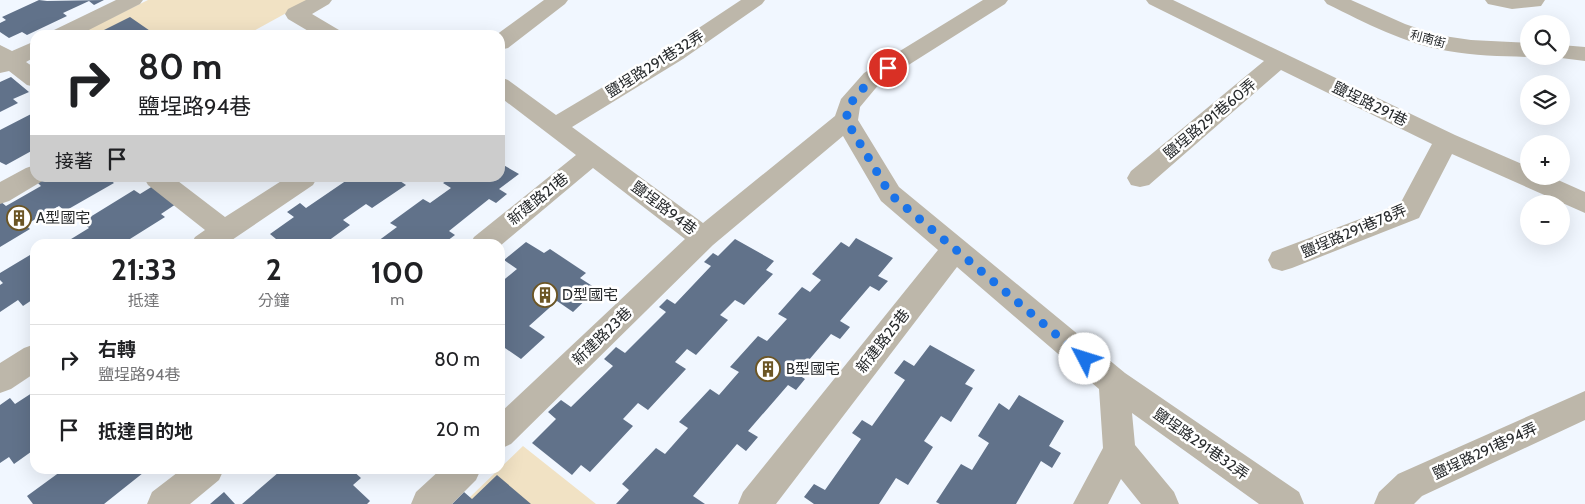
<!DOCTYPE html>
<html lang="zh-TW">
<meta charset="utf-8">
<style>
:root{--surface:#fff;--page:#f6f6f6;--text:#202124;--muted:#757577;--line:#e0e0e0}
body{margin:0;font-family:Cabin,"Noto Sans TC",sans-serif;background:var(--page);color:var(--text);height:100vh;display:flex;flex-direction:column;font-size:19px;white-space:nowrap}
*{box-sizing:border-box;margin:0}
p{font-size:16px;color:var(--muted)}
.icon{flex:none;width:28px;height:28px;fill:none;stroke:currentColor;stroke-width:2;stroke-linecap:round;stroke-linejoin:round}
.map{position:relative;flex:1;overflow:hidden}
.details{position:absolute;left:30px;top:239px;width:475px;height:235px;display:flex;flex-direction:column;background:var(--surface);border-radius:15px;box-shadow:0 5px 20px #0002}
.details>*{flex:none}
.guide{position:absolute;left:30px;top:30px;width:475px;height:152px;border-radius:15px;box-shadow:0 5px 20px #0002;background:#fff;color:var(--text);overflow:hidden}
.controls{position:absolute;left:1520px;top:15px;display:grid;gap:10px}
.controls a{display:grid;place-items:center;width:50px;height:50px;border-radius:50%;background:var(--surface);box-shadow:0 5px 20px #0002;font-size:25px}
.pin{position:absolute;display:grid;place-items:center;width:42px;height:42px;color:#fff;margin:-21px;border:2px solid #fff;border-radius:50%;box-shadow:0 1px 5px #0007}
.me{position:absolute;width:55px;margin:-28px;rotate:310deg;stroke-linejoin:round;filter:drop-shadow(0 0 4px #0008)}
.turn{display:flex;align-items:center;gap:18px;height:105px;padding:0 25px;font-size:22px}
.turn .icon{width:65px;height:65px;stroke-width:2.5}
.turn b{display:block;font-size:35px;line-height:42px}
.then{display:flex;align-items:center;height:48px;padding:0 25px;background:#0003;gap:10px;font-size:19px}
.eta{display:flex;justify-content:space-evenly;align-items:center;height:85px;text-align:center}
.eta b{font-size:30px;font-weight:700;line-height:35px}
ul{padding:0;list-style:none}
li{display:flex;align-items:center;gap:15px;height:70px;padding:0 25px;border-top:1px solid var(--line)}
li div{flex:1}
li b{display:block;font-size:19px}
li em{font-style:normal}
.map>svg:first-child{display:block}
.green{fill:#f1e2c4}
.building{fill:#61728a}
.lines{fill:none;stroke-linecap:round;stroke-linejoin:round}
.minor{fill:#bdb7aa;fill-rule:evenodd}
.route{stroke:#1a73e8;stroke-width:9;stroke-dasharray:0 16.2}
.labels{text-anchor:middle;stroke-width:5;stroke-linejoin:round;paint-order:stroke}
.far-street-label{font-size:12px;fill:#272a2c;stroke:#fff}
.street-label{font-size:15px;fill:#272a2c;stroke:#fff}
.poi-label{font-size:15px;fill:#272a2c;stroke:#fff;text-anchor:start}
</style>
<div class="map">
<svg width="1585" height="504" viewBox="0 0 1585 504">
<rect width="100%" height="100%" fill="#f1f7ff"/>
<path class="green" d="M148,0H310L246,35H77Z
M523,446L596,504H474L468,499Z"/>
<path class="building" d="M39,0L47,1L104,0L94,5L89,1L63,13L67,16L27,35L22,32L9,38L0,32V23L6,20L2,17Z
M130,17L156,35H94Z
M11,77L29,92L13,99L18,103L0,112V82Z
M35,112V149L6,165L0,162V130Z
M500,163L519,174L499,189L507,194L496,203L489,199L449,231L455,235L443,244L435,241L432,244H374L397,227L390,223L423,199L430,203L451,188L443,183L451,178H500Z
M43,178H108L114,183L65,211L59,206L25,225L30,229L0,247V201L6,206L41,186L36,181Z
M350,178H405L400,181L406,185L372,208L366,204L343,220L350,225L324,244H282L270,234L294,217L287,212L300,203L306,208Z
M153,186L176,204L161,214L165,217L122,244H63L89,228L82,222L134,190L140,194Z
M856,238L893,258L878,276L888,281L879,291L870,286L840,321L850,327L840,339L831,334L797,374L805,379L796,390L788,385L748,431L758,437L746,451L737,444L693,496L705,504H616L629,490L622,484L656,448L665,454L688,428L679,422L710,389L719,395L739,372L730,367L758,336L767,341L787,319L778,314L802,287L810,292L821,280L812,274L841,242L849,247Z
M735,239L774,261L766,270L773,274L744,305L735,300L720,315L728,320L696,355L687,349L675,362L686,369L648,410L638,403L623,419L633,426L590,472L581,465L572,475L532,443L556,419L548,412L561,400L571,407L613,366L604,359L616,347L625,353L666,312L659,307L667,299L675,304L711,266L704,262L713,253L718,256Z
M526,242L544,253L550,249L586,273L580,278L597,289L573,312L557,301L529,326L545,337L521,359L502,346L500,347V283L517,269L504,260Z
M35,252V298L23,306L18,300L0,312V285L3,283L0,280V273Z
M930,345L975,370L965,384L973,388L951,422L941,416L924,441L933,447L908,485L896,478L879,504H814L804,497L814,484L825,490L861,439L852,433L862,420L872,426L905,380L894,373L904,360L914,366Z
M35,391V449L14,464L9,457L0,463V405L10,398L15,404Z
M1019,395L1064,421L1049,446L1061,453L1052,468L1041,461L1016,504H940L936,502L961,464L972,470L989,443L978,436L999,403L1009,410Z
M64,469H148L104,504H33L27,496Z
M276,469H351L361,478L353,485L370,501L367,504H242L279,472Z
M497,475L531,504H452L464,492L472,499Z
M224,492L235,504H210Z"/>
<g class="lines">
<path class="minor" d="M116,0H143L140,4L79,35H51L54,30Z
M306,0H332L329,4L312,14L339,30L342,35H315L288,19L285,14L288,9Z
M544,0H568L565,4L508,48L500,50V35H496Z
M741,0H765L762,4L683,59L572,127L703,223L835,116L841,99L864,73L983,0H1008L1005,4L880,83L860,107L858,120L899,187L1125,373L1299,492L1304,504H1259L1132,413L1135,445L1174,492L1179,504H1141L1121,479L1108,504H1073L1103,448L1099,389L957,267L776,504H738L743,492L938,250L881,201L843,136L713,245L511,444L500,449V413L685,239L593,168L500,246V244H470L474,237L576,155L500,97V77L508,80L556,115L667,49Z
M1146,0H1173L1455,135L1529,167V176H1549L1585,192V213L1452,154L1419,218L1292,268L1282,271L1272,268L1268,260L1272,252L1400,204L1432,144L1281,70L1149,185L1140,187L1131,185L1127,178L1131,171L1264,61L1149,4Z
M1324,0H1351L1405,24L1437,35L1471,40L1529,43V56H1532L1529,57C1502,56 1475,56 1448,51C1405,44 1366,23 1327,4Z
M1485,0H1545L1541,6L1512,9L1488,4Z
M35,41V57L26,62L35,68V87L27,85L9,71L0,73V45L12,51Z
M1561,45L1585,47V61L1553,57L1561,56Z
M35,165V178H46L44,180L9,201L0,204V182L26,168Z
M144,178H174L225,217L286,178H317L313,185L226,244H191L195,237L205,230L148,185Z
M35,344V373L11,389L0,393V363L24,348Z
M1585,391V420L1422,496L1414,504H1374L1379,492L1398,474Z
M182,469H224L219,480L190,504H147L152,492Z
M441,469H481L476,480L452,504H411L416,492Z"/>
</g>
<g class="lines">
<path class="route" d="M888,68L872,78L849,105L846,120L890,194L1085,359"/>
</g>
<defs>
<symbol id="building-ring" viewBox="-11 -11 22 22"><circle r="9.5" fill="#fff" stroke="#6c5625" stroke-width="1.5"/><path d="M-4-6H4V6H1V3H-1V6H-4ZM-2.5-4.3h1.7v1.8h-1.7ZM.8-4.3h1.7v1.8H.8ZM-2.5-1h1.7V.8h-1.7ZM.8-1h1.7V.8H.8Z" fill="#6c5625"/></symbol>
</defs>
<g fill-rule="evenodd">
<use href="#building-ring" x="5" y="204" width="28" height="28"/>
<use href="#building-ring" x="531" y="281" width="28" height="28"/>
<use href="#building-ring" x="754" y="355" width="28" height="28"/>
</g>
<g class="labels">
<g class="far-street-label">
<text transform="translate(1428 39) rotate(15)" y="4">利南街</text>
</g>
<g class="street-label">
<text transform="translate(655 64) rotate(-32)" y="5">鹽埕路291巷32弄</text>
<text transform="translate(1370 104) rotate(26)" y="5">鹽埕路291巷</text>
<text transform="translate(1210 119) rotate(-40)" y="5">鹽埕路291巷60弄</text>
<text transform="translate(538 199) rotate(-39)" y="5">新建路21巷</text>
<text transform="translate(664 208) rotate(37)" y="5">鹽埕路94巷</text>
<text transform="translate(1354 231) rotate(-23)" y="5">鹽埕路291巷78弄</text>
<text transform="translate(602 336) rotate(-44)" y="5">新建路23巷</text>
<text transform="translate(883 341) rotate(-52)" y="5">新建路25巷</text>
<text transform="translate(1201 444) rotate(35)" y="5">鹽埕路291巷32弄</text>
<text transform="translate(1485 451) rotate(-25)" y="5">鹽埕路291巷94弄</text>
</g>
<g class="poi-label">
<text x="36" y="223">A型國宅</text>
<text x="562" y="300">D型國宅</text>
<text x="786" y="374">B型國宅</text>
</g>
</g>
</svg>
<div class="controls">
<a><svg class="icon" aria-label="search" viewBox="0 0 24 24"><circle cx="10" cy="10" r="6"/><path d="M15 15l6 6"/></svg></a>
<a><svg class="icon" aria-label="layers" viewBox="0 0 24 24"><path d="M12 4l9 5-9 5-9-5zM3 14l9 5 9-5"/></svg></a>
<a>+</a>
<a>−</a>
</div>
<div class="pin" style="left:888px;top:68px;background:#d93025"><svg class="icon" aria-label="arrive" viewBox="0 0 24 24"><path d="M6 21V4h12l-3 4 3 4H6"/></svg></div>
<svg class="me" style="left:1085px;top:359px" viewBox="-20 -20 40 40"><circle r="19" fill="#fff"/><path d="M0-13L10 11 0 6-10 11z" fill="#1a73e8"/></svg>
<div class="guide">
<div class="turn"><svg class="icon" aria-label="right" viewBox="0 0 24 24"><path d="M7 20v-9h11M14 6l5 5-5 5"/></svg><div><b>80 m</b>鹽埕路94巷</div></div>
<div class="then">接著<svg class="icon" aria-label="arrive" viewBox="0 0 24 24"><path d="M6 21V4h12l-3 4 3 4H6"/></svg></div>
</div>
<section class="details">
<div class="eta">
<div><b>21:33</b><p>抵達</p></div>
<div><b>2</b><p>分鐘</p></div>
<div><b>100</b><p>m</p></div>
</div>
<ul>
<li><svg class="icon" aria-label="right" viewBox="0 0 24 24"><path d="M7 20v-9h11M14 6l5 5-5 5"/></svg><div><b>右轉</b><p>鹽埕路94巷</p></div><em>80 m</em></li>
<li><svg class="icon" aria-label="arrive" viewBox="0 0 24 24"><path d="M6 21V4h12l-3 4 3 4H6"/></svg><div><b>抵達目的地</b></div><em>20 m</em></li>
</ul>
</section>
</div>
